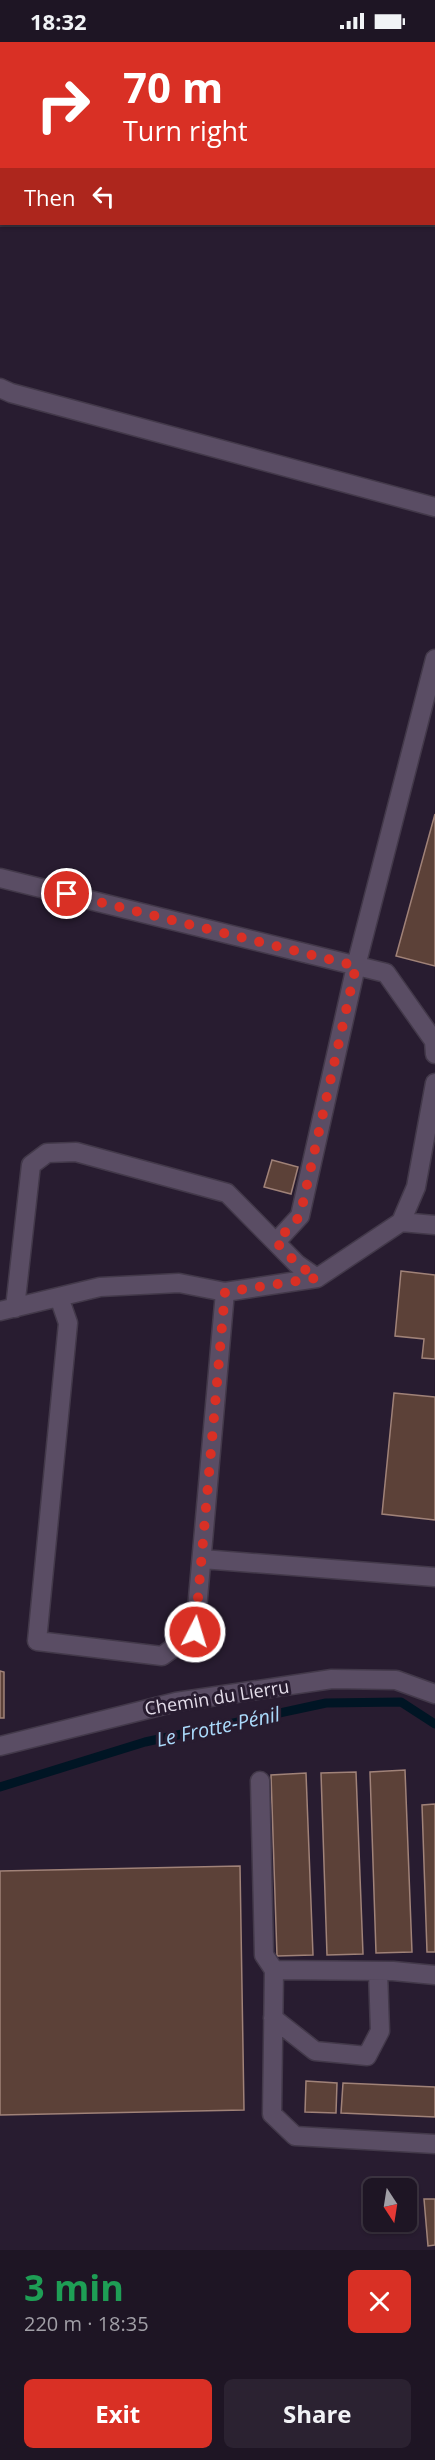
<!DOCTYPE html>
<meta charset="utf-8">
<style>
:root{--surface:#1e1524;--page:#2b2231;--text:#f1f3f6;--muted:#a19fa6;--line:#3c3441;--accent:#d93025}
body{margin:0;font-family:"Open Sans",sans-serif;background:var(--page);color:var(--text);height:100vh;display:flex;flex-direction:column;font-size:22px;white-space:nowrap}
*{box-sizing:border-box;margin:0}
p{font-size:20px;color:var(--muted)}
.icon{flex:none;width:33px;height:33px;fill:none;stroke:currentColor;stroke-width:2;stroke-linecap:round;stroke-linejoin:round}
.map{position:relative;height:2208px;overflow:hidden}
.sheet{display:flex;flex-direction:column;background:var(--surface);flex:1}
.sheet>*{flex:none}
.guide{position:absolute;left:0px;top:0px;width:435px;height:183px;box-shadow:0 2px 4px #0004,0 0 0 2px var(--line);background:#d93025;color:#fff;overflow:hidden}
.needle{width:39px;rotate:168deg}
.buttons{position:absolute;left:363px;top:2136px;display:grid;gap:12px}
.buttons a{display:grid;place-items:center;width:54px;height:54px;border-radius:9px;background:var(--surface);box-shadow:0 2px 4px #0004,0 0 0 2px var(--line);font-size:30px}
.pin{position:absolute;display:grid;place-items:center;width:51px;height:51px;color:#fff;margin:-26px;border:3px solid #fff;border-radius:50%;box-shadow:0 2px 6px #0007}
.me{position:absolute;width:66px;margin:-33px;rotate:5deg;stroke-linejoin:round;filter:drop-shadow(0 0 4px #0008)}
.turn{display:flex;align-items:center;gap:21px;height:126px;padding:0 24px;font-size:27px}
.turn .icon{width:78px;height:78px;stroke-width:2.5}
.turn b{display:block;font-size:42px;line-height:51px}
.then{display:flex;align-items:center;height:57px;padding:0 24px;background:#0003;gap:12px;font-size:22px}
.round{display:grid;place-items:center;flex:none;width:63px;height:63px;border-radius:9px;background:var(--page)}
.overview{display:flex;align-items:center;justify-content:space-between;height:102px;padding:0 24px}
h1{font-size:36px;font-weight:700;line-height:45px;color:#1e9e55}
.primary-button{display:flex;gap:12px;margin-top:auto;padding:12px 24px}
.primary-button a{flex:1;height:69px;border-radius:9px;background:var(--accent);color:#fff;font-size:24px;font-weight:700;line-height:69px;text-align:center}
.primary-button a+a{background:var(--page);color:var(--text)}
.status{display:flex;justify-content:space-between;align-items:center;height:42px;padding:0 30px;background:var(--surface);direction:ltr}
.status svg{height:16px;fill:currentColor}
.map>svg:first-child{display:block}
.lines{fill:none;stroke-linecap:round;stroke-linejoin:round}
.stream{stroke:#001524;stroke-width:9}
.building{fill:#5c4138;stroke:#a08278;stroke-width:1.5}
.minor-casing{stroke:#43394a;stroke-width:21}
.minor{stroke:#5a4d64;stroke-width:18}
.route{stroke:#d93025;stroke-width:10;stroke-dasharray:0 18}
.labels{text-anchor:middle;stroke-width:6;stroke-linejoin:round;paint-order:stroke}
.street-label{font-size:18px;fill:#e3dce9;stroke:#281c30}
.water-label{font-size:20px;font-style:italic;fill:#abdafb;stroke:#281c30}
</style>
<div class="status"><b>18:32</b><svg viewBox="0 0 49 12"><path d="M0 12V9h3v3zM5 12V6h3v6zM10 12V3h3v9zM15 12V0h3v12zM26 1h20v11H26zM47 4h2v5h-2z"/></svg></div>
<div class="map">
<svg width="435" height="2208" viewBox="0 0 435 2208">
<rect width="100%" height="100%" fill="#281c30"/>
<g class="lines">
<path class="stream" d="M0,1745L145,1700L326,1661L401,1660L435,1682"/>
</g>
<path class="building" d="M435,772V924L396,914Z
M272,1118L298,1125L291,1152L264,1145Z
M401,1229L435,1233V1317L422,1316L424,1297L395,1294Z
M394,1351L435,1355V1478L382,1472Z
M0,1629L4,1630V1676H0Z
M405,1728L412,1910L376,1911L370,1730Z
M356,1730L363,1912L327,1913L321,1731Z
M306,1731L313,1913L277,1914L271,1733Z
M435,1762V1910H427L422,1763Z
M240,1824L244,2068L0,2073V1829Z
M306,2039L337,2041L336,2071L305,2070Z
M343,2041L435,2045V2075L341,2071Z
M424,2157H435V2203L428,2204Z"/>
<g class="lines">
<defs>
<path id="minor" d="M22,2L23,0
M0,77L2,72
M0,346L11,351L435,465
M0,836L386,931L434,999L435,1012
M401,1180L435,1183
M276,1200L300,1174L356,924L435,617
M225,1250L317,1236L401,1180L416,1145L435,1041
M15,1266L31,1123L47,1111L76,1110L227,1151L297,1222L317,1236
M0,1269L100,1245L179,1241L225,1250L195,1590L162,1614L37,1599L68,1281L59,1255
M202,1517L435,1535
M0,1704L176,1660L332,1637L396,1638L435,1652
M260,1739L264,1913L274,1928L272,2072L295,2094L435,2102
M274,1928L393,1929L435,1933
M273,1976L315,2009L367,2014L380,1989L378,1929"/>
</defs>
<use href="#minor" class="minor-casing"/>
<use href="#minor" class="minor"/>
</g>
<g class="lines">
<path class="route" d="M67,852L356,924L300,1174L276,1200L297,1222L317,1236L225,1250L195,1590"/>
</g>
<g class="labels">
<g class="street-label">
<text transform="translate(217 1656) rotate(-9)" y="6">Chemin du Lierru</text>
</g>
<g class="water-label">
<text transform="translate(218 1685) rotate(-12)" y="7">Le Frotte-Pénil</text>
</g>
</g>
</svg>
<div class="buttons">
<a><svg class="needle" viewBox="-14 -14 28 28"><path d="M0-13l5 13h-10z" fill="#e53935"/><path d="M0 13l5-13h-10z" fill="#a19fa6"/></svg></a>
</div>
<div class="pin" style="left:67px;top:852px;background:#d93025"><svg class="icon" aria-label="arrive" viewBox="0 0 24 24"><path d="M6 21V4h12l-3 4 3 4H6"/></svg></div>
<svg class="me" style="left:195px;top:1590px" viewBox="-20 -20 40 40"><circle r="17" fill="#d93025" stroke="#fff" stroke-width="3"/><path d="M0-11L8 9 0 5-8 9z" fill="#fff"/></svg>
<div class="guide">
<div class="turn"><svg class="icon" aria-label="right" viewBox="0 0 24 24"><path d="M7 20v-9h11M14 6l5 5-5 5"/></svg><div><b>70 m</b>Turn right</div></div>
<div class="then">Then<svg class="icon" aria-label="left" viewBox="0 0 24 24"><path d="M17 20v-9H6M10 6l-5 5 5 5"/></svg></div>
</div>
</div>
<section class="sheet">
<div class="overview"><div><h1>3 min</h1><p>220 m · 18:35</p></div><a class="round" style="background:#d93025;color:#fff"><svg class="icon" aria-label="close" viewBox="0 0 24 24"><path d="M6 6l12 12M18 6L6 18"/></svg></a></div>
<div class="primary-button"><a>Exit</a><a>Share</a></div>
</section>
